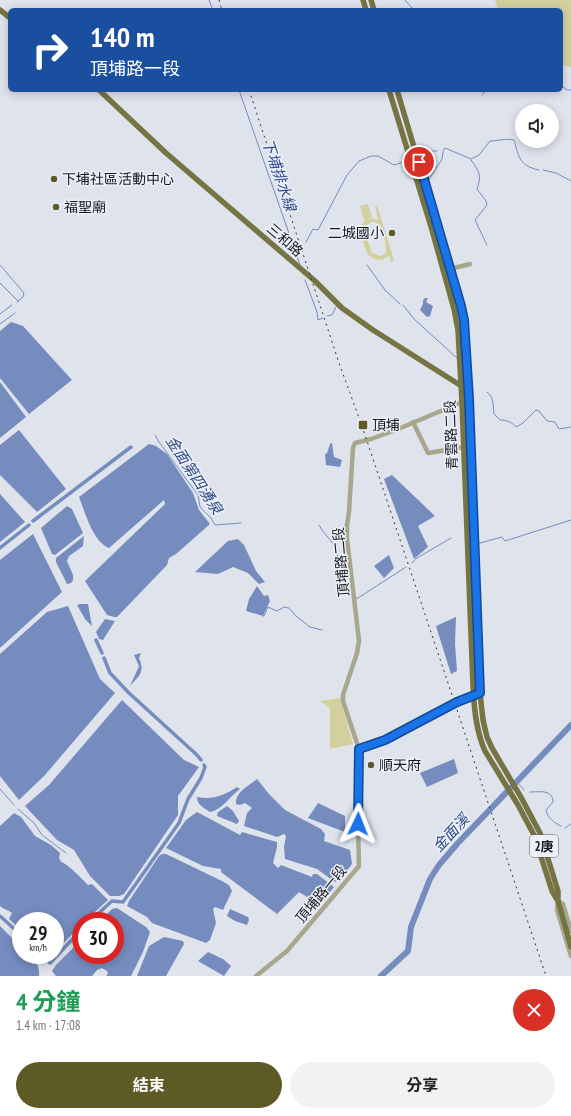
<!DOCTYPE html>
<html lang="zh-TW">
<meta charset="utf-8">
<style>
:root{--surface:#fff;--page:#f2f2f2;--text:#202124;--muted:#757577;--accent:#5d5a26}
body{margin:0;font-family:"PT Sans Narrow","Noto Sans TC",sans-serif;background:var(--page);color:var(--text);height:100vh;display:flex;flex-direction:column;font-size:15px;white-space:nowrap}
*{box-sizing:border-box;margin:0}
p{font-size:13px;color:var(--muted)}
.icon{flex:none;width:22px;height:22px;fill:none;stroke:currentColor;stroke-width:2;stroke-linecap:round;stroke-linejoin:round}
.map{position:relative;height:976px;overflow:hidden}
.details{display:flex;flex-direction:column;background:var(--surface);flex:1}
.details>*{flex:none}
.top-card{position:absolute;left:8px;top:8px;width:555px;height:84px;border-radius:6px;box-shadow:0 2px 10px #0003;background:#1a4fa0;color:#fff;overflow:hidden}
.buttons{position:absolute;left:515px;top:104px;display:grid;gap:8px}
.buttons a{display:grid;place-items:center;width:44px;height:44px;border-radius:50%;background:var(--surface);box-shadow:0 2px 10px #0003;font-size:20px}
.speed{position:absolute;left:12px;top:912px;display:flex;gap:8px;font-size:20px;font-weight:700;text-align:center}
.speed>*{display:grid;place-content:center;width:52px;height:52px;border-radius:50%;background:var(--surface);box-shadow:0 2px 10px #0003;line-height:1}
.speed small{font-size:10px;font-weight:400}
.speed .limit{border:6px solid #d22;background:#fff;color:#111}
.pin{position:absolute;display:grid;place-items:center;width:34px;height:34px;color:#fff;margin:-17px;border:2px solid #fff;border-radius:50%;box-shadow:0 1px 4px #0007}
.me{position:absolute;width:44px;margin:-22px;rotate:2deg;stroke-linejoin:round;filter:drop-shadow(0 0 3px #0008)}
.turn{display:flex;align-items:center;gap:14px;height:84px;padding:0 16px;font-size:18px}
.turn .icon{width:52px;height:52px;stroke-width:2.5}
.turn b{display:block;font-size:28px;line-height:34px}
.round{display:grid;place-items:center;flex:none;width:42px;height:42px;border-radius:21px;background:var(--page)}
.headline{display:flex;align-items:center;justify-content:space-between;height:68px;padding:0 16px}
h1{font-size:24px;font-weight:700;line-height:30px;color:#1e9e55}
.cta{display:flex;gap:8px;margin-top:auto;padding:8px 16px}
.cta a{flex:1;height:46px;border-radius:24px;background:var(--accent);color:#fff;font-size:16px;font-weight:700;line-height:46px;text-align:center}
.cta a+a{background:var(--page);color:var(--text)}
.map>svg:first-child{display:block}
.green{fill:#d3d09e;fill-rule:evenodd}
.water{fill:#768cbf}
.lines{fill:none;stroke-linecap:round;stroke-linejoin:round}
.stream{stroke:#768cbf;stroke-width:1}
.canal{stroke:#768cbf;stroke-width:3.5}
.river{stroke:#768cbf;stroke-width:6}
.minor{stroke:#a8a78d;stroke-width:4.5}
.major{stroke:#777444;stroke-width:5.5}
.rail{stroke:#323538;stroke-width:1;stroke-dasharray:2 4;stroke-linecap:butt}
.route-casing{stroke:#114b97;stroke-width:10}
.route{stroke:#1a73e8;stroke-width:7}
.poi-dot{fill:#5d5a26;stroke:#ecf0f9;stroke-width:1.5}
.labels{text-anchor:middle;stroke-width:3;stroke-linejoin:round;paint-order:stroke}
.shield{fill:#ecf0f9;stroke:#56595e;stroke-width:1}
.shield-label{font-size:13px;font-weight:bold;fill:#16181b}
.poi-label{font-size:14px;fill:#16181b;stroke:#ecf0f9;text-anchor:start}
.street-label{font-size:14px;fill:#16181b;stroke:#ecf0f9}
.water-label{font-size:15px;font-style:italic;fill:#314a8a;stroke:#ecf0f9}
</style>
<div class="map">
<svg width="571" height="976" viewBox="0 0 571 976">
<rect width="100%" height="100%" fill="#dee3ec"/>
<path class="green" d="M495,0H571V67L561,65V10H498Z
M368,204L372,217L364,220L360,206Z
M377,205L394,260L391,262L389,255C382,262 376,261 368,255C364,244 357,231 365,220L371,218L378,220L375,206ZM372,222C375,222 379,223 381,226C383,229 387,249 386,252C384,255 383,255 381,256L372,253L364,230L368,224Z
M340,698L353,744L330,749V708L320,701Z"/>
<path class="water" d="M425,298H428L426,302L433,306L430,316L427,317L420,310L423,304V300Z
M11,322L23,326L72,380L29,414L0,378V331Z
M0,382L26,417L0,438Z
M19,430L66,489L37,512L0,475V445Z
M332,443L334,457L342,460L340,467L326,465L325,454L327,453L330,444Z
M149,444L156,446L167,454L193,493L199,510L210,524L176,554L169,558L167,565L117,617H114L107,615L85,581L165,504L164,500L109,548C93,542 85,512 79,497Z
M392,475L435,516L418,526L428,547L414,559L384,479Z
M0,494L25,522L0,542Z
M67,506L72,509L83,533L55,555L52,554L41,528Z
M33,534L62,592L0,648V560Z
M84,536L83,546L69,556L67,561L73,575V580L71,583L67,584L56,562V558Z
M238,539L244,545L256,571L265,582L259,584L248,573L233,567L218,574L195,572L228,541Z
M389,555L394,568L384,578L374,566Z
M257,586L264,596L268,595L270,601L263,616L246,611L249,599Z
M80,604H88L92,626L85,619L77,605Z
M68,606L100,679L115,693L45,775L19,800L0,776V654L47,612Z
M456,617L455,644L457,671L451,674L436,626Z
M105,619L115,621L103,640L99,639L96,632Z
M141,653L139,658C145,672 140,675 130,686L139,666L134,655Z
M122,700L184,760L199,767L178,796V815L124,894L119,896H110L90,876L74,850L57,840L25,806L49,785Z
M454,759L458,773L427,787L420,773Z
M257,779L269,794L285,810L321,829L325,834L324,841L350,850L352,864L340,880L335,882L317,869L285,859L284,847L286,836L284,834L277,837L244,826L247,813L252,808L245,803L240,805L236,804C235,792 249,786 257,779Z
M237,787L240,789C230,796 222,810 210,812C204,808 197,805 197,797C213,800 223,796 237,787Z
M318,803L345,816V832L308,818Z
M227,806L233,811L239,821L237,824L217,816L218,812Z
M197,812L240,835L242,832L277,842V847L273,863L278,868L281,865L312,877L313,874H317L334,887L320,905L299,892L277,914L221,872V869L203,866L166,848L186,820Z
M14,813L21,817L35,836L51,845L60,853L59,858L61,862C68,864 82,879 88,885L92,884L108,900L85,921H81V925L55,952V921H21V930L9,919L12,913C8,910 3,909 0,906V826Z
M162,854H166L222,881L229,885L232,891L223,910L215,907L213,909L216,923L210,940L206,943L152,923L147,917L127,906L129,901L159,856Z
M117,908L146,927L150,932L143,952L131,976H106L108,974L107,971L102,968L97,970L92,976H56L52,971L56,965L81,940V955H115V921H100L112,909Z
M230,909L248,917L249,920L247,925L235,921L227,916Z
M0,926L12,938L14,947L21,948V955H32C36,961 40,968 39,976H0Z
M164,937L183,941L184,944L166,976H137L149,946Z
M208,952L223,959L231,966L224,976L198,961Z"/>
<g class="lines">
<path class="stream" d="M209,0L213,10
M405,0L414,10
M561,87H563L567,90H571
M239,90L300,265
M480,90L481,92
M482,95L485,92
M443,151L445,148L471,159L479,155L490,141C498,141 507,138 514,140C519,157 519,166 539,170
M420,154L427,151H437
M471,160C479,171 482,175 477,189L486,201L487,205L475,220L487,245
M543,170L556,173L571,181
M428,181L442,159L443,152
M306,242L313,229L318,230L347,175L359,161L371,156H378L394,165L406,161
M0,265L24,293L23,297L17,302
M367,265L385,290L400,304
M305,280L317,312L318,320L323,318
M0,283L18,301
M403,305L414,319L457,358
M0,314L12,305
M327,316L332,315L336,307
M0,324L15,313
M487,392C494,396 493,407 494,414L500,420C506,420 512,422 516,427L523,423L536,410L539,411L547,421L555,422L559,429L571,427
M155,435L159,442L198,495L200,507L211,518L215,525L241,523
M319,525L322,530L336,547L338,558L344,565L348,575
M477,542L480,543L502,537L505,541L571,520
M412,563L417,558L451,538
M356,598H358L406,567
M263,616H264L268,607L277,611L284,607L289,608L296,616L310,627L322,630
M516,781L524,790
M0,789L14,805
M530,792C539,792 553,789 553,802L546,810C547,817 554,823 561,826
M18,809L34,823L42,835L66,853
M565,828L571,824"/>
<path class="canal" d="M33,521L131,447
M0,548L29,525
M96,640L102,653
M104,658L110,673L129,693L197,755L201,760
M0,916L21,935
M90,921L112,901L123,902L179,823L188,799L201,778L205,767L204,765
M42,955L50,963L81,930"/>
<path class="river" d="M381,976L408,951L411,927L430,879L439,865L457,844L571,725"/>
<path class="minor" d="M450,269L470,264
M413,422L428,453L464,447
M359,749L385,740L455,703L480,693
M571,931L563,904L558,901L557,910L571,956
M256,976L287,951L359,866L358,824L359,749L343,701V695L357,653L359,641L347,539V525L349,512L353,448L355,443L371,439L396,430L469,399"/>
<path class="major" d="M363,0L366,10
M371,0L374,10
M0,10L10,18
M99,90L166,153L315,281L342,308L373,330L463,387
M389,90L432,230L454,309L458,330L462,402L473,686C474,708 476,731 485,751L518,805L534,835L552,891L558,901L571,947
M397,90L453,278L464,320L469,399L480,693L483,720L487,737L492,748L522,799L540,833L558,891V901"/>
<path class="rail" d="M219,0L222,10
M249,90L339,363L362,426L546,976"/>
</g>
<g class="lines">
<defs>
<path id="route" d="M358,824L359,749L385,740L457,702L480,693L469,399L464,320L461,306L419,162"/>
</defs>
<use href="#route" class="route-casing"/>
<use href="#route" class="route"/>
</g>
<g class="poi-dot">
<circle cx="54" cy="179" r="4"/>
<circle cx="56" cy="207" r="4"/>
<circle cx="392" cy="233" r="4"/>
<rect x="358" y="420" width="10" height="10" rx="2"/>
<circle cx="371" cy="765" r="4"/>
</g>
<g class="labels">
<rect class="shield" x="530" y="835" width="28" height="22" rx="3"/>
<g class="shield-label">
<text x="544" y="851">2庚</text>
</g>
<g class="poi-label">
<text x="62" y="184">下埔社區活動中心</text>
<text x="64" y="212">福聖廟</text>
<text x="384" y="238" text-anchor="end">二城國小</text>
<text x="372" y="430">頂埔</text>
<text x="379" y="770">順天府</text>
</g>
<g class="street-label">
<text transform="translate(285 240) rotate(41)" y="5">三和路</text>
<text transform="translate(451 435) rotate(-92)" y="5">青雲路二段</text>
<text transform="translate(341 562) rotate(-95)" y="5">頂埔路二段</text>
<text transform="translate(321 894) rotate(-50)" y="5">頂埔路一段</text>
</g>
<g class="water-label">
<text transform="translate(279 175) rotate(71)" y="5">下埔排水線</text>
<text transform="translate(194 475) rotate(57)" y="5">金面第四湧泉</text>
<text transform="translate(451 833) rotate(-47)" y="5">金面溪</text>
</g>
</g>
</svg>
<div class="buttons">
<a><svg class="icon" aria-label="sound" viewBox="0 0 24 24"><path d="M4 9h4l5-4v14l-5-4H4zM17 9q2 3 0 6"/></svg></a>
</div>
<div class="speed"><div>29<small>km/h</small></div><div class="limit">30</div></div>
<div class="pin" style="left:419px;top:162px;background:#d93025"><svg class="icon" aria-label="arrive" viewBox="0 0 24 24"><path d="M6 21V4h12l-3 4 3 4H6"/></svg></div>
<svg class="me" style="left:358px;top:824px" viewBox="-20 -20 40 40"><path d="M0-17L14 15 0 8-14 15z" fill="#1a73e8" stroke="#fff" stroke-width="4"/></svg>
<div class="top-card">
<div class="turn"><svg class="icon" aria-label="right" viewBox="0 0 24 24"><path d="M7 20v-9h11M14 6l5 5-5 5"/></svg><div><b>140 m</b>頂埔路一段</div></div>
</div>
</div>
<section class="details">
<div class="headline"><div><h1>4 分鐘</h1><p>1.4 km · 17:08</p></div><a class="round" style="background:#d93025;color:#fff"><svg class="icon" aria-label="close" viewBox="0 0 24 24"><path d="M6 6l12 12M18 6L6 18"/></svg></a></div>
<div class="cta"><a>結束</a><a>分享</a></div>
</section>
